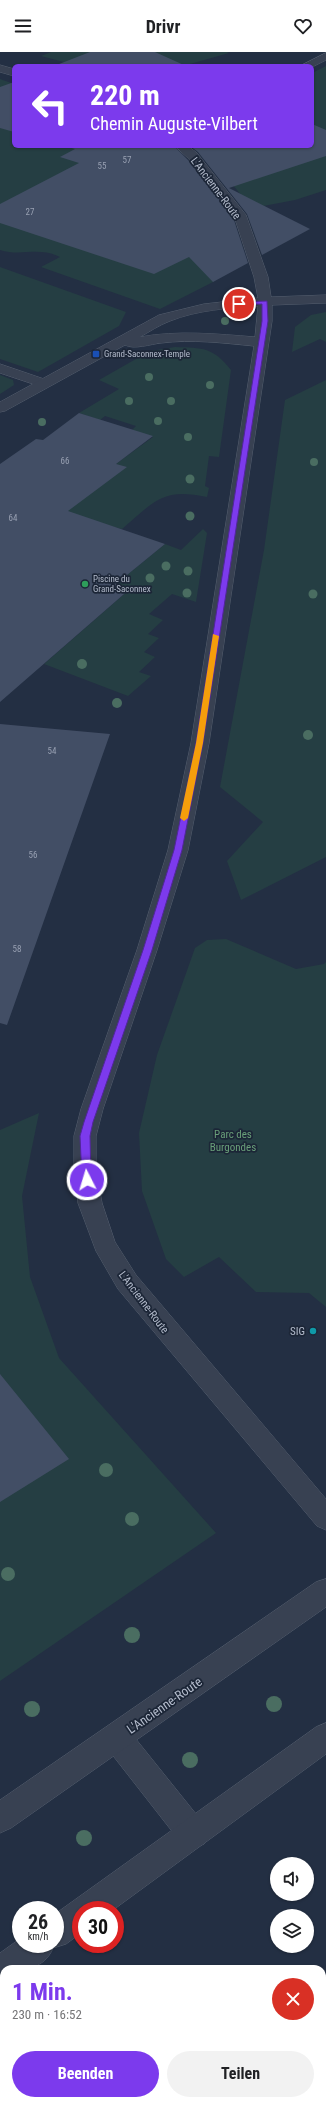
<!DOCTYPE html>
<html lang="de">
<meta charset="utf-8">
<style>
:root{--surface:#fff;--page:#f2f2f2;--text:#202124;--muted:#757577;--accent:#7c3aed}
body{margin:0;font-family:"Roboto Condensed",sans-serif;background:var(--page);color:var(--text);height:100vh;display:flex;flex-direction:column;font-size:15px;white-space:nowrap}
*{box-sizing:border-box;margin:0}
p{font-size:13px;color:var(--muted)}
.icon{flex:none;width:22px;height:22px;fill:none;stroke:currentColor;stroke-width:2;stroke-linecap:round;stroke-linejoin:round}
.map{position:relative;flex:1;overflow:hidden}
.sheet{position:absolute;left:0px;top:1913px;width:326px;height:140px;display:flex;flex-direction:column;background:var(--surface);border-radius:12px 12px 0 0;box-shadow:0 1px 3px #0004}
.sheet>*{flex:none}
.hud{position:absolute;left:12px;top:12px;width:302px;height:84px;border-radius:6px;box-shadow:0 1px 3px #0004;background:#7c3aed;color:#fff;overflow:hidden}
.buttons{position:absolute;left:270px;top:1805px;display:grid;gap:8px}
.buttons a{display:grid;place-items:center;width:44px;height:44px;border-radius:50%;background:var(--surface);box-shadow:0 1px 3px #0004;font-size:20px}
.speed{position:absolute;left:12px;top:1849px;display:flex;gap:8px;font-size:20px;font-weight:700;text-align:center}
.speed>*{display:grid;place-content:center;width:52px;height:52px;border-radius:50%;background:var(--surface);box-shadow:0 1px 3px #0004;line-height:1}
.speed small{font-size:10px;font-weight:400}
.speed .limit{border:6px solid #d22;background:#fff;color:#111}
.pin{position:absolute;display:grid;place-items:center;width:34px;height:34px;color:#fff;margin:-17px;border:2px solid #fff;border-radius:50%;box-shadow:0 1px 4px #0007}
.me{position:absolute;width:44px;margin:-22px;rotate:355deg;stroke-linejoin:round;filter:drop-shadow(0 0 3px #0008)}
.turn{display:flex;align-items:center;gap:14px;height:84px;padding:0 12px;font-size:18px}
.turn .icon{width:52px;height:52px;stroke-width:2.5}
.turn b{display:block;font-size:28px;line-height:34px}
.round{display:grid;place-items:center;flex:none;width:42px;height:42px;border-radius:21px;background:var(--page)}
.overview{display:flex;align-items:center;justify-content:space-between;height:68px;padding:0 12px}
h1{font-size:24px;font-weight:700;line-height:30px;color:var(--accent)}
.primary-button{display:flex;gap:8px;margin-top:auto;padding:8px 12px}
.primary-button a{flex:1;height:46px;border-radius:24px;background:var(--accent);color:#fff;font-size:16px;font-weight:700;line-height:46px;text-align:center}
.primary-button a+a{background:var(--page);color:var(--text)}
header{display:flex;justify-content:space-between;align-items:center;height:52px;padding:0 12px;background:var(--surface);font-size:18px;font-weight:700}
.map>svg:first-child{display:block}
.green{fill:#253e43}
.building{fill:#424e65}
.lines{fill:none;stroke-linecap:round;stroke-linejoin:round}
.lane-casing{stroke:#555f6f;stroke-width:1}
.street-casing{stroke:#555f6f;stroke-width:1}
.lane{fill:#384152;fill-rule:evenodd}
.street{fill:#384152;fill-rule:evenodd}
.tree{fill:#4a6d61}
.route{fill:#7c3aed;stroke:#51269a}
.slow{fill:#f59e0b}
.transit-dot{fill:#1a4fb4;stroke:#1c2637;stroke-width:1.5}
.leisure-dot{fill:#2e9e5b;stroke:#1c2637;stroke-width:1.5}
.culture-dot{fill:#0f9aa8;stroke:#1c2637;stroke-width:1.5}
.labels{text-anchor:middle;stroke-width:3.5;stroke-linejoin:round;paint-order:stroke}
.number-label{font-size:9px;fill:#98a0b2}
.far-poi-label{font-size:9px;fill:#b4bccc;stroke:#1c2637;text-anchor:start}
.street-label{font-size:11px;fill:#b4bccc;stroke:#1c2637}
.park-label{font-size:11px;fill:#699f79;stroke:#1c2637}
.poi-label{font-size:11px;fill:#b4bccc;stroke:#1c2637;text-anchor:end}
.near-street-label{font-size:13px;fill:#b4bccc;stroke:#1c2637}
</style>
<header><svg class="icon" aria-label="menu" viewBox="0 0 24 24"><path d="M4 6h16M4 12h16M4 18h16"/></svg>Drivr<svg class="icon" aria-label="heart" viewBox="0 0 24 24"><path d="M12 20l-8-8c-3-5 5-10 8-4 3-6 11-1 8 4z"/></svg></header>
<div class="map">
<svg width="326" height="2053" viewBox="0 0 326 2053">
<rect width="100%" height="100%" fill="#232f43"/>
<path class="green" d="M51,0H227L229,1L190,12L194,14H79L41,4Z
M326,14V138L295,148L252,156L217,114L312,94V21Z
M0,27L14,32V94H158L215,229L160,257L41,215L60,205C37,194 22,205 0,198Z
M0,215L126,260L119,274L38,320L0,307Z
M326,260V290L320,287L292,300L295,275L311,263Z
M175,295C203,296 213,295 231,318L219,405L209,404L205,434L209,436L207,445C162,435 154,450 122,477L106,473L0,496L153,385L132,378L136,374L105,364L100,368L79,361L119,337L99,328L150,299Z
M0,323L13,328L14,333L0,342Z
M326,328V805L241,848L227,809L263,770L220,735L264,498L285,348Z
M203,477L207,481L196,550L172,542L149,562L163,568L148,582L159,586L144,600L155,605L139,620L151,624L128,644L44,612L130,537L116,532L165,492L181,498Z
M226,887L296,917L324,912L326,910V1255L309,1241L256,1240L219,1205L184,1225L166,1207L142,1139L139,1081L157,1003L195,896L207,888Z
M39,1061L22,1144L30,1225L59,1306L216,1481L0,1629V1078Z
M326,1968V2053H219L224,2049H322V1972Z"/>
<path class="building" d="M90,0H155L186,14H54Z
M14,30V80L0,76V35Z
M312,72L326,78V104L229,136L310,177L262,203L247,162L198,100L190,94H312Z
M65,94H174L188,108L233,165L248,211L213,230L189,205L154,222L0,171V152L79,111L60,105L75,97Z
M79,361L153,384L116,412L127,415L68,459L165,492L116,532L131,536L0,650V412L36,387L43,388Z
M0,672L110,682L7,973L0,971Z
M0,1322L69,1407L0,1450Z"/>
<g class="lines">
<defs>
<path id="lane" d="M0,312L47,328L49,331L47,334L42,335L0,321Z
M117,1672L127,1676L204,1772L208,1782L204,1792L193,1797L182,1792L107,1696L102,1686L107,1676Z"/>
<path id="street" d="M326,1V8L312,15L300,14Z
M0,13L14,17V24L0,20Z
M175,94H188L197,101L246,163L268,225L271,245L326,243V251L272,253V269L209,691L188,798L157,898L103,1057L96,1084V1117L102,1151L115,1190L136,1223L326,1447V1478L317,1474L118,1237L96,1199L78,1151L74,1117V1084L81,1057L137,898L168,798L191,691L254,294C223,291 192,287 161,291C151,292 134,298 125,293L5,359L0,360V350L159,263L204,252L258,246L254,225L234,164L189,107ZM258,254L255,285C217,282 178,278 140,285C149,280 159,273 170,269C197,258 229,256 258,254Z
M326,1527V1555L11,1776L0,1781V1748L316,1530Z
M326,1671V1702L113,1858H81V1881L66,1892L53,1896C44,1918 24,1917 4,1917V1932L0,1931V1901L21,1886V1892H55V1862L316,1675Z"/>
</defs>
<use href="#lane" class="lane-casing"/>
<use href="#street" class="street-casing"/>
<use href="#lane" class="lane"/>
<use href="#street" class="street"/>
</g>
<g class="tree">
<circle cx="225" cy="269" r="4"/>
<circle cx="186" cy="302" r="4"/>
<circle cx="149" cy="325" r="4"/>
<circle cx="210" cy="333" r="4"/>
<circle cx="129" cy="349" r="4"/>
<circle cx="171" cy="349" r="4"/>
<circle cx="158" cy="369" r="4"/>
<circle cx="42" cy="370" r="4"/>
<circle cx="188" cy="385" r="4"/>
<circle cx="314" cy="410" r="4"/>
<circle cx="190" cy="427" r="4.5"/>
<circle cx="190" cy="464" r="4.5"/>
<circle cx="166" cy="514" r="4.5"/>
<circle cx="188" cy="519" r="4.5"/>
<circle cx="150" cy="526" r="4.5"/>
<circle cx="187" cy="541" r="4.5"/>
<circle cx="313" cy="542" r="4.5"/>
<circle cx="82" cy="612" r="5"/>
<circle cx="117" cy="651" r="5"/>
<circle cx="308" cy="683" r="5"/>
<circle cx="106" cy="1418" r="7"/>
<circle cx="132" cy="1467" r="7"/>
<circle cx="8" cy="1522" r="7"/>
<circle cx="132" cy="1583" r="8"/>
<circle cx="274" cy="1652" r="8"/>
<circle cx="32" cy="1657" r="8"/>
<circle cx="190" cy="1708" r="8"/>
<circle cx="84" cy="1786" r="8"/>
</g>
<path class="route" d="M267,249L268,269L203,691L182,798L152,898L93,1070L90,1084L91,1128L87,1132L82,1128L80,1084L84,1070L143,898L174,798L196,691L262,269V252L239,253L236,252L239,250Z"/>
<path class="slow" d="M213,582L219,584L203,691L188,766L184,769L180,766L196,691Z"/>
<rect class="transit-dot" x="92" y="298" width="8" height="8" rx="2"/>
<circle class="leisure-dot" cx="85" cy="532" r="4"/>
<circle class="culture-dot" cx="313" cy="1279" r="4"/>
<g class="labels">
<g class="number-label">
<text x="127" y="111">57</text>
<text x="102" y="117">55</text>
<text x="30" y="163">27</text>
<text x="65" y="412">66</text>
<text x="13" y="469">64</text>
<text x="52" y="702">54</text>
<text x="33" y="806">56</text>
<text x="17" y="900">58</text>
</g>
<g class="far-poi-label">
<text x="104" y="305">Grand-Saconnex-Temple</text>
<text x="93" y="530">Piscine du<tspan x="93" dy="10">Grand-Saconnex</tspan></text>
</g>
<g class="street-label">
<text transform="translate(216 136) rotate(53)" y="4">L'Ancienne-Route</text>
<text transform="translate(144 1250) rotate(53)" y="4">L'Ancienne-Route</text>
</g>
<g class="park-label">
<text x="233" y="1086">Parc des<tspan x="233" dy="13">Burgondes</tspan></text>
</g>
<g class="poi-label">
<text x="305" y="1283">SIG</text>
</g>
<g class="near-street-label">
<text transform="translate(164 1653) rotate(-35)" y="5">L'Ancienne-Route</text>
</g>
</g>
</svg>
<div class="buttons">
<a><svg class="icon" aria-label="sound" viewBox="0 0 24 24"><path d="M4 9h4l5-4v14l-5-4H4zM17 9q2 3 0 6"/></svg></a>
<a><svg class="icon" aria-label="layers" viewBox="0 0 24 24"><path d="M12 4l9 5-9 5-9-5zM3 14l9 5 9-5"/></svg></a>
</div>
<div class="speed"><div>26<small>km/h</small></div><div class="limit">30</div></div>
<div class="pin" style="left:239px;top:252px;background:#d93025"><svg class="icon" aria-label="arrive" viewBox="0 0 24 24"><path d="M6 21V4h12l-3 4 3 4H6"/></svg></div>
<svg class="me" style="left:87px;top:1128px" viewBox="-20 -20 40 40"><circle r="17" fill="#7c3aed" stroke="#fff" stroke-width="3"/><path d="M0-11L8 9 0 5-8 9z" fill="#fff"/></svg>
<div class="hud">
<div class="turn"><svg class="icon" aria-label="left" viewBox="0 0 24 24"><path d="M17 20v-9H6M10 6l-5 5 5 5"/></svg><div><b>220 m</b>Chemin Auguste-Vilbert</div></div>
</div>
<section class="sheet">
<div class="overview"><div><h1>1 Min.</h1><p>230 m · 16:52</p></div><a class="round" style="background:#d93025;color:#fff"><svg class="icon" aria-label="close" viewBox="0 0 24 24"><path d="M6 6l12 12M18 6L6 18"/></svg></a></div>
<div class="primary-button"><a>Beenden</a><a>Teilen</a></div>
</section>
</div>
